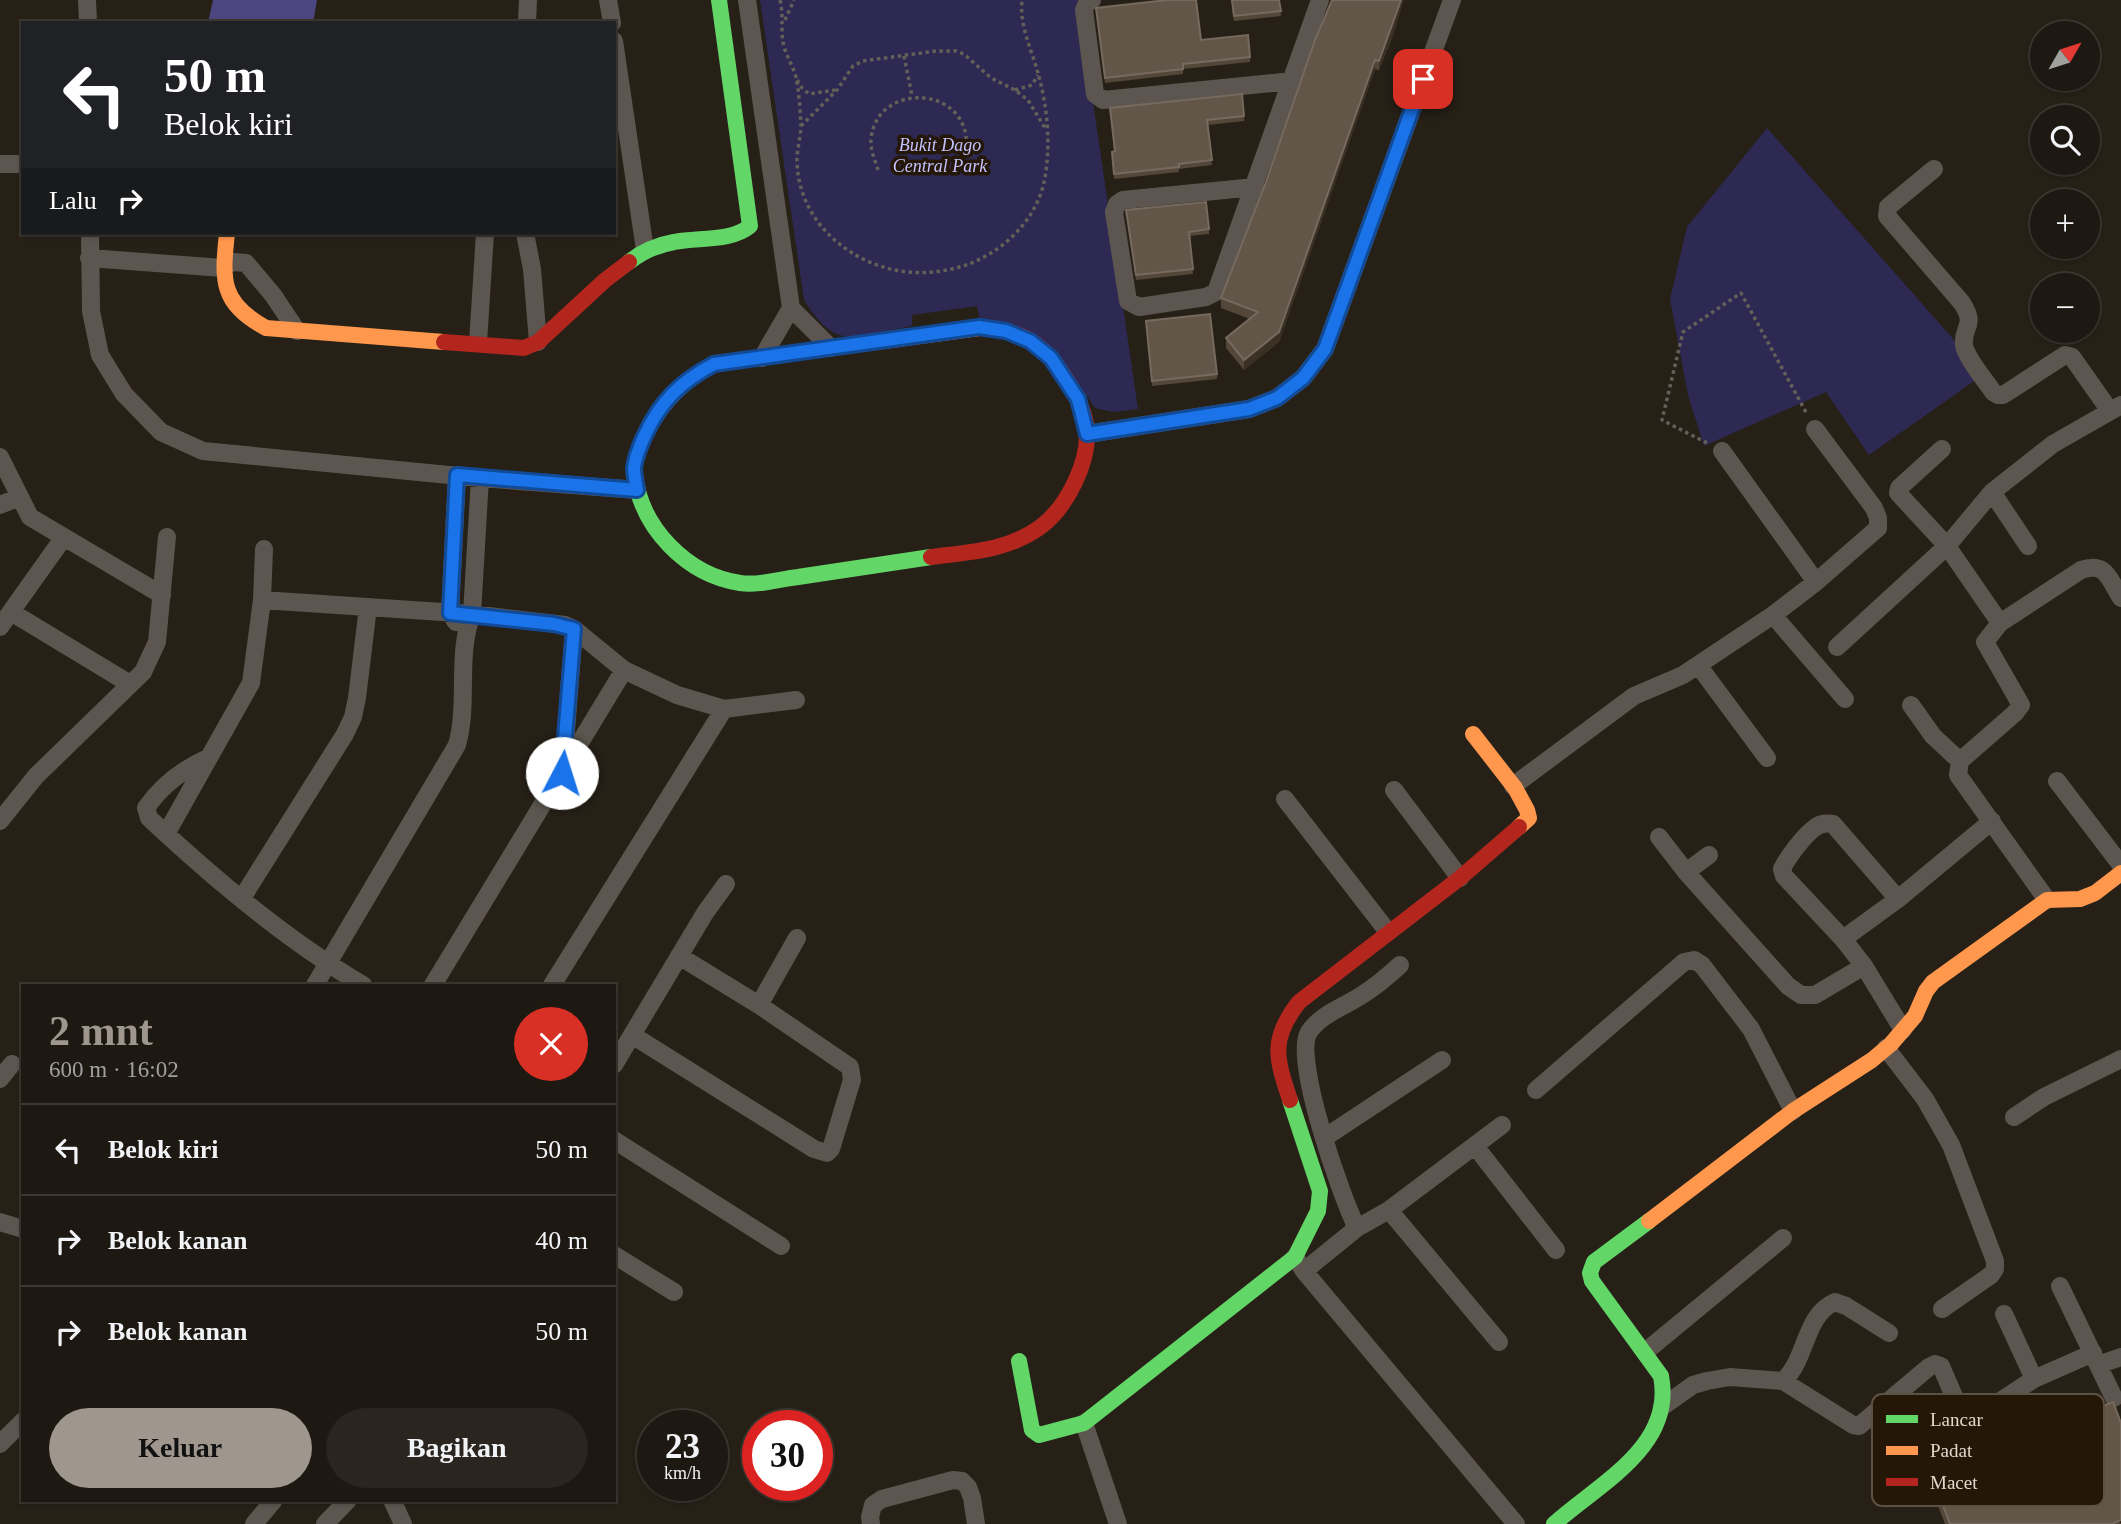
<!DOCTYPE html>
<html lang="id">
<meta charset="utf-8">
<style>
:root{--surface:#1d1811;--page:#2a251f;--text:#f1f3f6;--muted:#a0a09f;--line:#3b3731;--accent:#9f978d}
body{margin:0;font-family:Georgia,serif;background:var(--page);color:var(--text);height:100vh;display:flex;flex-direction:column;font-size:26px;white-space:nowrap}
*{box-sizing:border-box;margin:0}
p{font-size:23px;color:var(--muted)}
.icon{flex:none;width:38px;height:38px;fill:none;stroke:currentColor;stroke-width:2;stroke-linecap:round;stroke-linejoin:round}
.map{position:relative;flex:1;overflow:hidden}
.details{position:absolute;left:21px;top:984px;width:595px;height:518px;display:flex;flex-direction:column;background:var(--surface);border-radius:0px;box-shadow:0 2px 5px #0004,0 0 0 2px var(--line)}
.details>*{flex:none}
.hud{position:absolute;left:21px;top:21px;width:595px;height:214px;border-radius:0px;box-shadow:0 2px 5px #0004,0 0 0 2px var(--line);background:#202124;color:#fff;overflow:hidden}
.needle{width:46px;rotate:51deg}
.tools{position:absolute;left:2030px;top:21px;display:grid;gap:14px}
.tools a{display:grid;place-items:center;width:70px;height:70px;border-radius:50%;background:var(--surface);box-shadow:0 2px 5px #0004,0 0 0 2px var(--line);font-size:35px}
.speed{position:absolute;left:637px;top:1410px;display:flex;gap:14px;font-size:35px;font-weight:700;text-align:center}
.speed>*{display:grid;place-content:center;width:91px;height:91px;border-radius:50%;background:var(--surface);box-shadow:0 2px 5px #0004,0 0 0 2px var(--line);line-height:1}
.speed small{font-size:18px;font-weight:400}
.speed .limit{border:10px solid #d22;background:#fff;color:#111}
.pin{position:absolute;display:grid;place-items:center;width:60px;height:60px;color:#fff;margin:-30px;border-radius:14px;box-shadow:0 4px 10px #0006}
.me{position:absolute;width:77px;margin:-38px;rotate:5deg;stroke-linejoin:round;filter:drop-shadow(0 0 5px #0008)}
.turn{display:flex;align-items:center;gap:24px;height:147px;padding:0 28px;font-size:32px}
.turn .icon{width:91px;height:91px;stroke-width:2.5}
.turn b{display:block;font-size:49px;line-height:60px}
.then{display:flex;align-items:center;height:66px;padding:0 28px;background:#0003;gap:14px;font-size:26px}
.round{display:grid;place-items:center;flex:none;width:74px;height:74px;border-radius:37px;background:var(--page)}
.summary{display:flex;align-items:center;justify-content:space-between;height:119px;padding:0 28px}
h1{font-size:42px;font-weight:700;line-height:52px;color:var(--accent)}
.action{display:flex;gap:14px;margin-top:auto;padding:14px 28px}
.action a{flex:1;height:80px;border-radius:42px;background:var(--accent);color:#111;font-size:28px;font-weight:700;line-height:80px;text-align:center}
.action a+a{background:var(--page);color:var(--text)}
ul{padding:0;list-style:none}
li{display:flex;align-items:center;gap:21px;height:91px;padding:0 28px;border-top:2px solid var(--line)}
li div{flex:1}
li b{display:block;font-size:26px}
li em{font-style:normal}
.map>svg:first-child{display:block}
.green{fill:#2e2952}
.forest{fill:#4b4580}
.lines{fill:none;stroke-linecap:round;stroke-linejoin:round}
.path{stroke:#645f59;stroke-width:3.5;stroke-dasharray:3.5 3.5;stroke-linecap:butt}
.street{stroke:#5d5650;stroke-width:18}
.fast{stroke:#63d668;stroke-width:16}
.slow{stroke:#ff974d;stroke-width:16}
.jam{stroke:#b3261e;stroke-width:16}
.wall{fill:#524738}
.shaded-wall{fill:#3a3124}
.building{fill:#615648;stroke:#756a5d;stroke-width:2}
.route-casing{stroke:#114b97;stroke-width:18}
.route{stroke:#1a73e8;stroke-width:12}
.labels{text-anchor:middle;stroke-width:7;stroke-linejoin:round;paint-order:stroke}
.park-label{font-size:18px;font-style:italic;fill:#c2c1fd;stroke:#241707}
.key{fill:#241707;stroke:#5c5142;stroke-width:2}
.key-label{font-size:19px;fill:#e0d7cd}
</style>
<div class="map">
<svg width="2121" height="1524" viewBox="0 0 2121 1524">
<rect width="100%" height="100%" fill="#272017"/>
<path class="green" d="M760,0H1078L1138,409L1113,412L1095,408L1071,372L980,320L977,306L912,315V326C894,329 862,337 845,336C827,335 812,313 804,300Z
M1767,128L1984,374L1869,455L1826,392L1704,446L1688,395L1670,299L1687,227Z"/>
<path class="forest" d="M213,0H317L313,23H208Z"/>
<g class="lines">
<path class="path" d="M780,0C784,16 780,31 784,47C787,57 793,66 796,77C799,91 800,109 801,124C801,136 797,148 797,161C798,206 826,241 865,260C897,275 930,276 963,266C1001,254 1036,221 1044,182C1051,149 1048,110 1039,77C1033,52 1019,27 1022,0
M785,20L794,0
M904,56L912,96
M797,80L802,88L809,94L835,90
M1015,90L1032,85L1038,75
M801,126L837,90L853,66L863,61L936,51H956L964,54L991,78L1015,90L1028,100L1045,128
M878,170C875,160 870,150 871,139C876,85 958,84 966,136C967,144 965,151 964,158
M1707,443L1662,420L1683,332L1741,293L1807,414"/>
<path class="street" d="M87,0L88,23
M608,0L612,23
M747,0L791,308L831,348
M1092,0L1087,3L1084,10L1095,94L1103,100L1292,81
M527,23L528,0
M614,41L645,250
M0,164H23
M1934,169L1888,207L1887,216L1962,303C1977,327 1962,325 1964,345C1966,358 1986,381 1993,392L1998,395H2003L2065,355L2072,357L2110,411
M1255,187L1123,200L1117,204L1114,212L1128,301L1139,307L1206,297L1216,292L1320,0
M90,233L91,311L100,355L124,394L161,432L203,451L480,478L637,490
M525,233L532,269L538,342
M89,258L223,268
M225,265L234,262L246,263L273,295L297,331
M478,343L485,233
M762,358L791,308
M1087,434L1249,409L1277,398L1303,378L1325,349L1452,0
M1942,449L1899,488L1898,493L1947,546L2000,623L1985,642L2021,705L2015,713L1960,761L1958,775L2047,900
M1722,451L1816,582
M0,457L30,517L162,595
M1992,492L2028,546
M0,505L20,497
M262,600L472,614L565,625L574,629L624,670L677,695L724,709L796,700
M11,612L130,684
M1773,615L1845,699
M456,622L450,613L457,475
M2000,623L2081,570C2106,561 2109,579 2121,598
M0,627L64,537
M1837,647L1947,546L1992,492L2053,444L2121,405
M1698,665L1767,758
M1911,705L1933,736L1960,761
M208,758C183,769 162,785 146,808L149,818C214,879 286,940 363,985
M563,769L574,629
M2057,781L2121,865
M1513,786L1634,696L1683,675L1773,615L1816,582L1878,528V518L1874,508L1815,429
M1394,790L1460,878
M1285,799L1388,932
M0,821L36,776L143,672L157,642L167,537
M166,834L251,683L262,600L264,549
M1659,837L1686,872L1788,986L1801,995H1815L1864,966
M1686,872L1709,855
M242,898L345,734L353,717L357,698L368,607
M1898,899L1833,824C1827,823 1821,823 1816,827C1805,834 1787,858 1782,869L1784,876L1843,939L1864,966L1903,1030
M1843,939L1898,899L1992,821
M315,985L457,745C469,703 456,656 472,614L480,478
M433,985L624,670
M552,985L724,709
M759,1005L797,938
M632,1035L814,1149L827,1153L831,1149L852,1080L850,1067L759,1005L679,956
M1886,1048L1925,1099L1951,1145L1995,1261V1269L1991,1275L1942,1309
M614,1065L705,913L726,884
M0,1079L12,1064
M1536,1090L1684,962L1694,960L1702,965L1751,1029L1793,1111
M2014,1117L2044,1097L2121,1059
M1324,1138L1442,1060
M614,1140L781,1246
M1475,1146L1556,1250
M0,1222L23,1229
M1357,1228L1389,1210
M614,1255L674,1292
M1295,1257L1304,1271L1357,1228C1342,1199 1292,1057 1309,1032C1321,1014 1344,1007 1362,995C1375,987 1388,976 1400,965
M1304,1271L1516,1524
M2060,1286L2114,1398
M2004,1314L2034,1379
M1499,1342L1389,1210L1502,1125
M1645,1352L1783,1238
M2098,1365L2121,1357
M1783,1381C1807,1360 1804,1315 1835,1302L1846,1306L1889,1333
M1662,1407L1693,1385L1707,1381L1730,1377L1783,1381L1853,1425L1859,1426L1929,1367L1935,1364L1941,1366L1959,1408L1974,1415L1982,1413L2034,1379L2093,1353
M1084,1423L1118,1524
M0,1444L23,1421
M392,1500L403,1524
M254,1524L274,1500
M325,1524L348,1500
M871,1524L870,1517L873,1505L882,1499L953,1480L962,1481L968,1487L972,1498L976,1524"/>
<path class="fast" d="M629,262C643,251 657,245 674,242C698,237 731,242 750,226L719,0
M635,475C641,528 687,575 740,583C758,586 780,579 798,577C842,570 887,564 931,557
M1019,1361L1032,1430L1039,1435L1084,1423L1295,1257L1318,1211L1320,1191L1290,1100
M1554,1524C1598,1484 1675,1447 1661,1376L1592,1281L1590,1273L1594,1262L1649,1221"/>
<path class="slow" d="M227,233C222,280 220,303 266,328L444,342
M635,475C633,464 637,454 641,444C657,407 679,383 714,364L979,328
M1473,734L1515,788L1527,810L1529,818L1519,827
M1649,1221L1793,1111L1872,1060L1891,1044L1915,1016L1926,991L1933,982L2047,900L2080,899L2095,893L2121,873"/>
<path class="jam" d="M444,342L524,348L538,342L604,281L629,262
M931,557C969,552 1006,551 1039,528C1067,508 1092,459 1086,424C1083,405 1072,387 1061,371C1052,359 1040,345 1026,338C1012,331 995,329 979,328
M1290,1100C1276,1058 1270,1039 1299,1002L1460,878L1519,827"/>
</g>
<path class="wall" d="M1231,0H1279L1281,16L1234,21Z
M1096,8L1201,40L1250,57V62L1183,69V74L1105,83Z
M1394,33L1379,70L1375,69L1279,342L1244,370L1226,348V338L1250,319L1221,308V298L1266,182Z
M1110,108L1244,116V121L1208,125L1212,165L1179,169V172L1114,179L1112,156L1114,151Z
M1126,210L1209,229V234L1190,236L1193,274L1136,280Z
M1146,325L1217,374V379L1152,386Z
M2059,1423L2121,1524H1945L1922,1465V1451L1974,1432V1426L2008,1434Z"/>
<path class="shaded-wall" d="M1401,0H1404L1394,33L1379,70V61Z
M1375,60V69L1279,342L1244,370V360Z"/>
<path class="building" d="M1167,0H1196L1201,40L1248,35L1250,57L1183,64V69L1105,78L1096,8Z
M1232,0H1279L1281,11L1234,16Z
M1332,0H1401L1379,61L1375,60L1279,332L1244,360L1226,338L1258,312L1221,298L1266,182L1315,40Z
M1242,94L1244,116L1207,120L1212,160L1179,164V167L1114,174L1112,152L1115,151L1110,108Z
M1206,202L1209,229L1189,232L1193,269L1136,275L1126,210Z
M1210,314L1217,374L1152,381L1146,321Z
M2113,1402L2121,1423V1520L2112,1524H1950L1922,1451L1975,1431L1974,1426L2001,1416L2008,1434L2055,1415L2059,1423Z"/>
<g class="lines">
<defs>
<path id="route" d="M562,773L574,629L554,624L450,613L457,475L637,490C636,483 634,475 634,468C635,458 640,446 644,437C660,402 680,382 714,364L979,327L1006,331L1030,341L1051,358L1078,399L1087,434L1249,409L1277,398L1303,378L1325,349L1423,79"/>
</defs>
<use href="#route" class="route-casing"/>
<use href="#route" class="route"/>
</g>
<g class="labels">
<g class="park-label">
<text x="940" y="151">Bukit Dago<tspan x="940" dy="21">Central Park</tspan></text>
</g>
</g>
<rect x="1872" y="1394" width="232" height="112" rx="10" class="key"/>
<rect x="1886" y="1415" width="32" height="8" fill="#63d668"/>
<rect x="1886" y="1446" width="32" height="9" fill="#ff974d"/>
<rect x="1886" y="1478" width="32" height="8" fill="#b3261e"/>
<g class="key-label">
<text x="1930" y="1426">Lancar</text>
<text x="1930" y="1457">Padat</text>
<text x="1930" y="1489">Macet</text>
</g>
</svg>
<div class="tools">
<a><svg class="needle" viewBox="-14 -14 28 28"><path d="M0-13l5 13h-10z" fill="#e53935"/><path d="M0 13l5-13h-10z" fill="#a0a09f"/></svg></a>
<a><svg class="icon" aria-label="search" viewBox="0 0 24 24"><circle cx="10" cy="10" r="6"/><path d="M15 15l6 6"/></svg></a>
<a>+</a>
<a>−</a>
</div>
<div class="speed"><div>23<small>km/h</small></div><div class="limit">30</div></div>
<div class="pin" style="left:1423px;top:79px;background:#d93025"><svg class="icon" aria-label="arrive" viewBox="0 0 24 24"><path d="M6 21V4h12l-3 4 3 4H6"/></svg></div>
<svg class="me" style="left:562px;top:773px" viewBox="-20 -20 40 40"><circle r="19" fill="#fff"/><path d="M0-13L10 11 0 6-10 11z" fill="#1a73e8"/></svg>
<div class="hud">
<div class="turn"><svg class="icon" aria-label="left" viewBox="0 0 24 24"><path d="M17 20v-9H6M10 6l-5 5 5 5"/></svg><div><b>50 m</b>Belok kiri</div></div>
<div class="then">Lalu<svg class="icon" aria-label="right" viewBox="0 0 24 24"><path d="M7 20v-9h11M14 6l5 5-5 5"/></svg></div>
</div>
<section class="details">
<div class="summary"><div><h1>2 mnt</h1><p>600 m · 16:02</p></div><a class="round" style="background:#d93025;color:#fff"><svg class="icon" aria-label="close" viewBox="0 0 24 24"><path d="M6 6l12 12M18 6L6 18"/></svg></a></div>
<ul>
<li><svg class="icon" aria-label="left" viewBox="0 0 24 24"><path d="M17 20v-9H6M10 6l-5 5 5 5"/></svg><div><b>Belok kiri</b></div><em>50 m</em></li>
<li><svg class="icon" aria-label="right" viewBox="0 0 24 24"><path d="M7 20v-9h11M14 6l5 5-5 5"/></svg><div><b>Belok kanan</b></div><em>40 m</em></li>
<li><svg class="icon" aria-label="right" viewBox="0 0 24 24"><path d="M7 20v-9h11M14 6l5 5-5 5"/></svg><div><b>Belok kanan</b></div><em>50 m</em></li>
</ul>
<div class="action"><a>Keluar</a><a>Bagikan</a></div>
</section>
</div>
